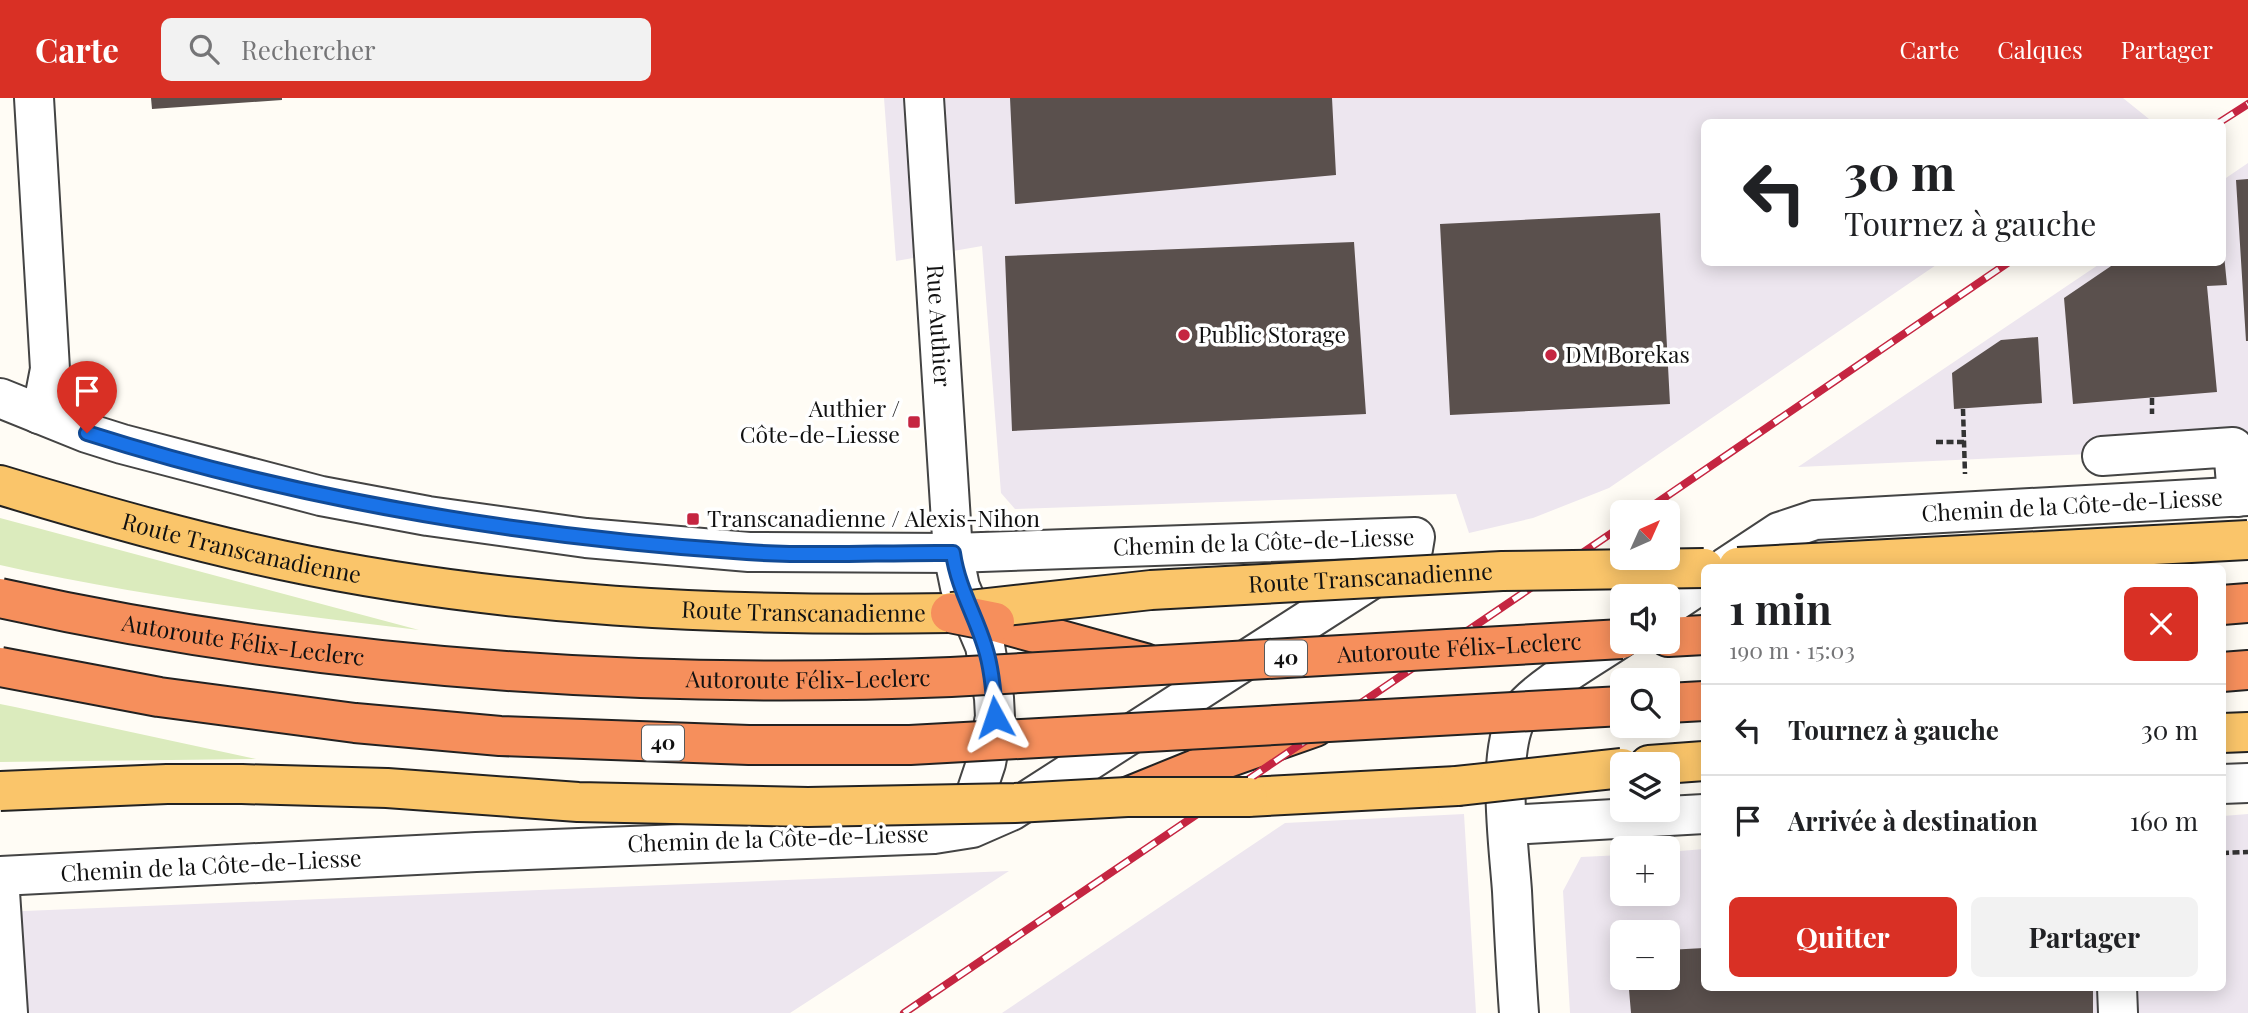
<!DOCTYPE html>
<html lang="fr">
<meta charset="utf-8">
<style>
:root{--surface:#fff;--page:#f2f2f2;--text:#202124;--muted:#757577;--line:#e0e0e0;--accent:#d93025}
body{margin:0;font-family:"Playfair Display",serif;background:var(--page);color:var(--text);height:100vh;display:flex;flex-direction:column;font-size:26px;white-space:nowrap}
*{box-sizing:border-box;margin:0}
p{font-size:23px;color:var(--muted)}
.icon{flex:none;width:38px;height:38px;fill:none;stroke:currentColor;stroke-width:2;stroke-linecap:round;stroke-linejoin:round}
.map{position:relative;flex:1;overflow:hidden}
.sheet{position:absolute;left:1701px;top:466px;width:525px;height:427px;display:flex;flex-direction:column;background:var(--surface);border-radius:10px;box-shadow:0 4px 18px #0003}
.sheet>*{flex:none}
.hud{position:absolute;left:1701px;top:21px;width:525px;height:147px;border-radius:10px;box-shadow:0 4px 18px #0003;background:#fff;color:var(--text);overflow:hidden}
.needle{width:46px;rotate:45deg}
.controls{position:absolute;left:1610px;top:402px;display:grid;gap:14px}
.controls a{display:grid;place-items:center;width:70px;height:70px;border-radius:10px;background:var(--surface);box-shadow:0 4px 18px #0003;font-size:35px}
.pin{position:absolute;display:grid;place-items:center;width:60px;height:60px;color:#fff;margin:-72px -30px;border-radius:50% 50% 50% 0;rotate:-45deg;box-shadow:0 0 7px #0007}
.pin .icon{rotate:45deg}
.me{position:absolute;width:77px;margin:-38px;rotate:355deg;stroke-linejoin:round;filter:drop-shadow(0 0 5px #0008)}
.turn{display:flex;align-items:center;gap:24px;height:147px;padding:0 28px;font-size:32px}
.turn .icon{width:91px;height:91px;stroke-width:2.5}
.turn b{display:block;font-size:49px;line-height:60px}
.round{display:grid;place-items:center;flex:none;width:74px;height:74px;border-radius:10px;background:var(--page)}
.overview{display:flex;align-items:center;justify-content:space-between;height:119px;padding:0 28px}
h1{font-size:42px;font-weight:700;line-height:52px}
.action{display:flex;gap:14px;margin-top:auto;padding:14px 28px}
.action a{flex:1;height:80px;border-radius:10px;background:var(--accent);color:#fff;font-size:28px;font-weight:700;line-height:80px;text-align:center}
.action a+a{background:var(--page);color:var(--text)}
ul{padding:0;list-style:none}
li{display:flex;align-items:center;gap:21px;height:91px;padding:0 28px;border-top:2px solid var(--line)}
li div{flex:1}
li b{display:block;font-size:26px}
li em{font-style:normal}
header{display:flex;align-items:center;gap:42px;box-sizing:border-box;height:98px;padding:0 35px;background:var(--accent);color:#fff}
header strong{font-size:33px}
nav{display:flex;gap:38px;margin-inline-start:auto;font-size:24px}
.search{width:490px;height:63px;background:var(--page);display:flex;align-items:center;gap:18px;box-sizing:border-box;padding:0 24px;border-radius:10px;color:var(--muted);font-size:26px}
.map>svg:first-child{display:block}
.industrial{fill:#ede6ef;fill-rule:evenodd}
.green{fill:#dbebbd}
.building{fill:#5a504d}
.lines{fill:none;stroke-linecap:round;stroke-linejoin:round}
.minor-casing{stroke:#444;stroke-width:42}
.major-casing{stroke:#222;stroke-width:42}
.highway-casing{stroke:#222;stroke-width:42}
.path{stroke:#333;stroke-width:4.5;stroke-dasharray:7 3.5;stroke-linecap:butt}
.minor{stroke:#fff;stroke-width:38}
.major{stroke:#fac56a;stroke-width:38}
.highway{stroke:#f68f5c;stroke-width:38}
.rail-casing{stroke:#c52541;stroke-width:8}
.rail{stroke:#fff;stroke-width:5;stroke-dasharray:16;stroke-linecap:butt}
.major-bridge-casing{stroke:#222;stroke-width:42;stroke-linecap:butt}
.highway-bridge-casing{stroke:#222;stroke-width:42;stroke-linecap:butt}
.major-bridge{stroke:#fac56a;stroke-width:38}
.highway-bridge{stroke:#f68f5c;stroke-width:38}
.route-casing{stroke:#114b97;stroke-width:18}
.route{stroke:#1a73e8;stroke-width:12}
.poi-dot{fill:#c52541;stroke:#fff;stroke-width:2.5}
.labels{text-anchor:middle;stroke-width:7;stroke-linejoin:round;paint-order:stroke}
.shield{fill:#fff;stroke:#585858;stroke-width:2}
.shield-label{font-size:21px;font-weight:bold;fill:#111}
.street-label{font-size:23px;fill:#111;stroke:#fff}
.poi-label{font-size:23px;fill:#111;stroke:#fff;text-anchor:start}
</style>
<header>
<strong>Carte</strong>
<div class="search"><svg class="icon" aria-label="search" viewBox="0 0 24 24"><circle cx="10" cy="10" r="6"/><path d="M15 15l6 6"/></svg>Rechercher</div>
<nav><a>Carte</a><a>Calques</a><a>Partager</a></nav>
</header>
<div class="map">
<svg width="2248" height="915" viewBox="0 0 2248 915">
<rect width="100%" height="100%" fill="#fffcf5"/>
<path class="industrial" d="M884,0H2123L2149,21L2144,24H1704V164L1939,165L1609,390L1533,420L1469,435L1456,396L1015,411L1001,395L982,148L896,163Z
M2248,65V349L1798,369L2101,165L2222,164L2223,82Z
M1464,716L1476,915H1002L1285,725Z
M2248,716V915H1570L1563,793L1581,759L1622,757V796H1668V754L1704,751V889H2222L2223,718ZM1622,835H1668V880H1622Z
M1009,773L790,915H0V814Z"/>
<path class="green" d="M0,420L419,532C279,515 138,498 0,467Z
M0,606L15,609L256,661L0,664Z"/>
<path class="building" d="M151,0H282V2L152,11Z
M1010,0H1332L1336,77L1015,106Z
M2248,81V243H2246L2236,82Z
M1660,115L1670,306L1450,317L1440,126Z
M1354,144L1366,316L1012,333L1005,158Z
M2222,157H2224L2227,187L2207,188L2217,294L2073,306L2064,200L2117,164H2222Z
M2038,239L2042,305L1954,311L1952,275L2001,242Z
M1704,850V889H2093V915H1631L1628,880H1668V852Z"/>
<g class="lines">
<defs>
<g id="minor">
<path d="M34,0L50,271L44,302L39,316"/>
<path id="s1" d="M924,0L953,455L960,489L985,548L994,600L995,619L986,665L976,695L970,703L947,724"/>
<path id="s2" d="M0,300L87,335L122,346L321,398L428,418L586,440L749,454L953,455L1415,439L1413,451L1403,461L1011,713L972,730L934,736L476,754L0,778"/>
<path d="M2102,358L2233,349L2237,399"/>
<path id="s3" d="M1726,469L1779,434L1815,422L2248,398"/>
<path d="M1668,508L1704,484"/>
<path d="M2222,686L2248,685"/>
<path d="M1508,727L1704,716"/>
<path d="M0,794L8,915"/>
<path d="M2117,889L2118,915"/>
<path d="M1519,915C1516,874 1514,834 1512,793C1509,749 1495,650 1520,614C1537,590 1596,557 1622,539"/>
</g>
<g id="major">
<path id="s4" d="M0,387C92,415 187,442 281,462C501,509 727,519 950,515"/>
<path d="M2222,635L2248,634"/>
<path d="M1649,667L1704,663"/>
<path d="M1248,699L1457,688"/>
</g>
<path id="highway" d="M2222,507L2248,505
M995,524L1145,565
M1668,539L1704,537
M2222,574L2248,572
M1668,605L1704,603
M1127,699L1196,671L1315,629"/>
</defs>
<use href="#minor" class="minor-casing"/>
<use href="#major" class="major-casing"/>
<use href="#highway" class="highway-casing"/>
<path class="path" d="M2152,300V316
M1963,311L1965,376
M1936,344H1964
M2222,755L2248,754"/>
<use href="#minor" class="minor"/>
<use href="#major" class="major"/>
<use href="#highway" class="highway"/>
<defs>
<path id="rail" d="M2220,24L2248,6
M1642,415L2009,164
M904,915L1622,428"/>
</defs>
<use href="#rail" class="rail-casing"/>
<use href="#rail" class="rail"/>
<defs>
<g id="major-bridge">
<path d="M1738,469L2248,442"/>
<path id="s5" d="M952,514L1151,492L1502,473L1704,470"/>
<path d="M1457,688L1622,670"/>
<path d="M0,693L167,686H242L387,690L578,704L808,709L1015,705L1127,699H1248"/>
</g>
<g id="highway-bridge">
<path id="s6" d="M0,500C311,569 633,592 951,579L1622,541"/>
<path d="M950,515L995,524"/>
<path d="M0,569L159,599L355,625L500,638L749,647H910L1622,608"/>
</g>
</defs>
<use href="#major-bridge" class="major-bridge-casing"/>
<use href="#highway-bridge" class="highway-bridge-casing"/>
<use href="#major-bridge" class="major-bridge"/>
<use href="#highway-bridge" class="highway-bridge"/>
</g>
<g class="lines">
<defs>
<path id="route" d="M87,335C301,403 523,439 747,454C815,459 885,454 953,455C958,490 975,516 985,549C992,571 994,596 995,619"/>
</defs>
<use href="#route" class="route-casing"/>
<use href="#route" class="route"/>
</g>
<g class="poi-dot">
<circle cx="1184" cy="237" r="7"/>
<circle cx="1551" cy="257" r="7"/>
<rect x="907" y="317" width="14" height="14" rx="3.5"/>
<rect x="686" y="414" width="14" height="14" rx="3.5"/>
</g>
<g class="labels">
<g class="shield">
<rect x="1265" y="542.5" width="42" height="35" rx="5"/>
<rect x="642" y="627.5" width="42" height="35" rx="5"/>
</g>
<g class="shield-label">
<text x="1286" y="567">40</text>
<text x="663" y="652">40</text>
</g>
<g class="street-label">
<text dy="8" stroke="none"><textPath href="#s1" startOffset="228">Rue Authier</textPath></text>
<text dy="8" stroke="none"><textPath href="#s3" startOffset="359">Chemin de la Côte-de-Liesse</textPath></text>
<text dy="8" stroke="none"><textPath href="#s4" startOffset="250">Route Transcanadienne</textPath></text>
<text dy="8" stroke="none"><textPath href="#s2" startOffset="1283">Chemin de la Côte-de-Liesse</textPath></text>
<text dy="8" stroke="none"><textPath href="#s5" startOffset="420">Route Transcanadienne</textPath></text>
<text dy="8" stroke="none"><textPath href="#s4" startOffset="817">Route Transcanadienne</textPath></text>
<text dy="8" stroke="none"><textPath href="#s6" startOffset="247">Autoroute Félix-Leclerc</textPath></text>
<text dy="8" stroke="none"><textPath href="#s6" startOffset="1466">Autoroute Félix-Leclerc</textPath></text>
<text dy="8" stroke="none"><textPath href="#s6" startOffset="814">Autoroute Félix-Leclerc</textPath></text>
<text transform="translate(778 741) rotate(-2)" y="8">Chemin de la Côte-de-Liesse</text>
<text transform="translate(211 768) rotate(-3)" y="8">Chemin de la Côte-de-Liesse</text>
</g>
<g class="poi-label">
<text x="1198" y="245">Public Storage</text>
<text x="1565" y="265">DM Borekas</text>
<text x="900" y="319" text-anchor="end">Authier /<tspan x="900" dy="26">Côte-de-Liesse</tspan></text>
<text x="707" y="429">Transcanadienne / Alexis-Nihon</text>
</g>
</g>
</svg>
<div class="controls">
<a><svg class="needle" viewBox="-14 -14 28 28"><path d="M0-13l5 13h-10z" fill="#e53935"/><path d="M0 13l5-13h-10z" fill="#757577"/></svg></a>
<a><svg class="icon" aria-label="sound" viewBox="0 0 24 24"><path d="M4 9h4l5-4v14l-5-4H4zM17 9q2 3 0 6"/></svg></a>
<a><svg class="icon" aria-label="search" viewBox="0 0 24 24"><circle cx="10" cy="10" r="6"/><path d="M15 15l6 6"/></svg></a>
<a><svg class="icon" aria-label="layers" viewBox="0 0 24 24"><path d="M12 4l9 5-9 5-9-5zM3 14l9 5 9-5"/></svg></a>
<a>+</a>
<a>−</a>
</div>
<div class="pin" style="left:87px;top:335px;background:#d93025"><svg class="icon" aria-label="arrive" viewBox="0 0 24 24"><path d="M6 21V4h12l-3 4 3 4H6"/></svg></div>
<svg class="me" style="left:995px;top:619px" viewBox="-20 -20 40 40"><path d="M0-17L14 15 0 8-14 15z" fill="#1a73e8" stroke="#fff" stroke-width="4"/></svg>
<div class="hud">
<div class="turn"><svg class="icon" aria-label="left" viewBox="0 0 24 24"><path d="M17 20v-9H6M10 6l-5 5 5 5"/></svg><div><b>30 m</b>Tournez à gauche</div></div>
</div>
<section class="sheet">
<div class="overview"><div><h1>1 min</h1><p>190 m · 15:03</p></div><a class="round" style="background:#d93025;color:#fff"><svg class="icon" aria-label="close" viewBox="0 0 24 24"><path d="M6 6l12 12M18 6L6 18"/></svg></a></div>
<ul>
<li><svg class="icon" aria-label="left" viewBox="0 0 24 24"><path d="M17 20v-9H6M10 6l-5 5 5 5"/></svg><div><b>Tournez à gauche</b></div><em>30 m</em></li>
<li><svg class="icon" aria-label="arrive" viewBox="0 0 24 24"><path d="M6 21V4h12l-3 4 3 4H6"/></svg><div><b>Arrivée à destination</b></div><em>160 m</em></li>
</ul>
<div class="action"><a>Quitter</a><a>Partager</a></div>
</section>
</div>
